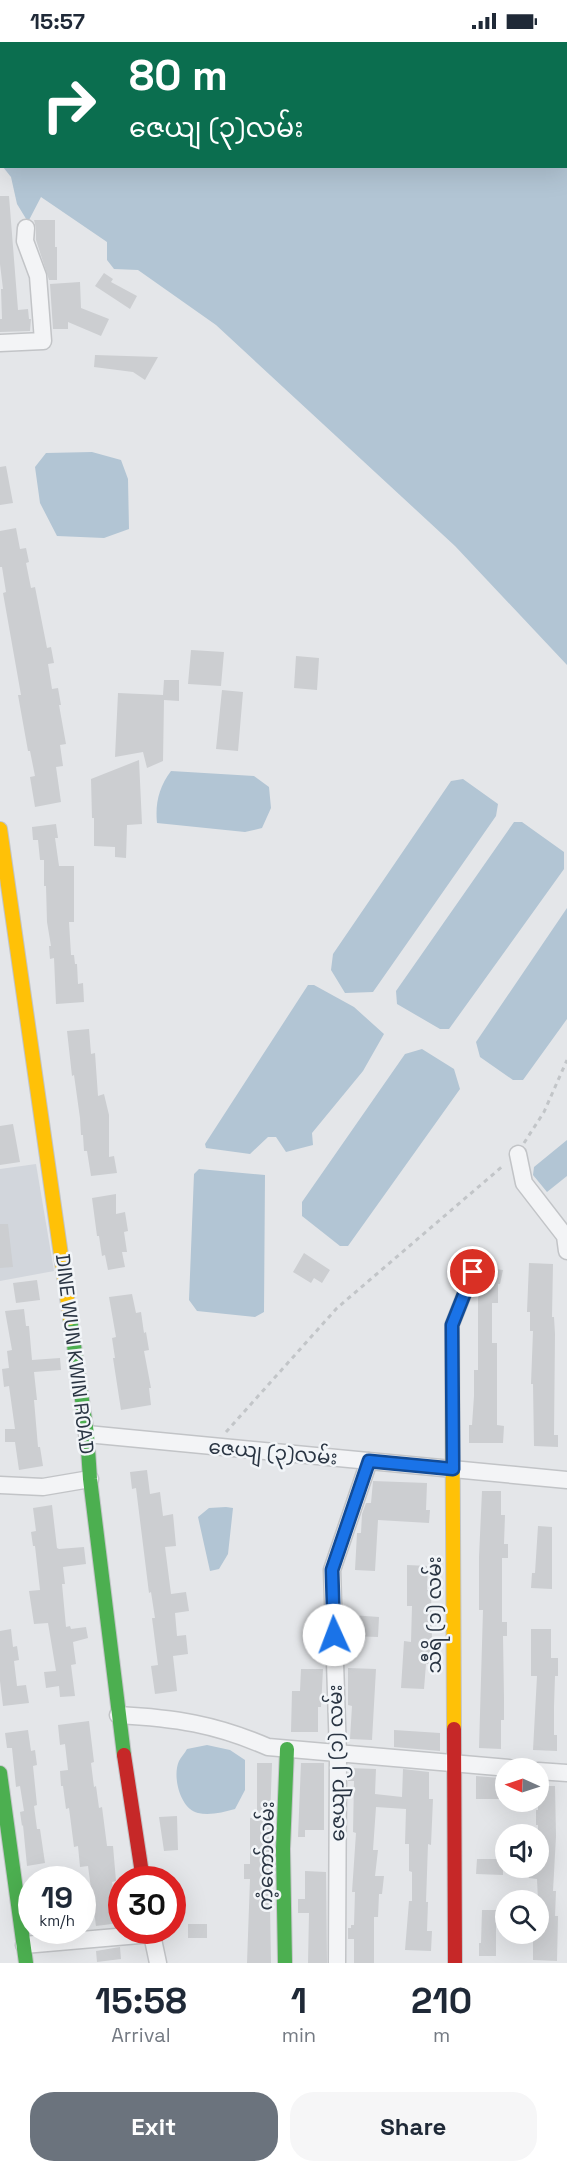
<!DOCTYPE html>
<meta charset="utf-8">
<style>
:root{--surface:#fff;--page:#f6f6f7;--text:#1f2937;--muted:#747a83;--accent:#6b737d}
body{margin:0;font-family:"Space Grotesk","Noto Sans Myanmar",sans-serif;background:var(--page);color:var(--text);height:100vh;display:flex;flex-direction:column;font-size:22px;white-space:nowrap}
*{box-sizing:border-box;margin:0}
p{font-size:20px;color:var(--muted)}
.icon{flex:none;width:33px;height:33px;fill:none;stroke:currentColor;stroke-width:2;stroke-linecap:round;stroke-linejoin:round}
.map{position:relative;height:1921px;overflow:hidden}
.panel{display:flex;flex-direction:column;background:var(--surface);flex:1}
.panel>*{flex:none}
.top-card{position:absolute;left:0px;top:0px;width:567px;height:126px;box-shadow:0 6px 24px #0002;background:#0b6e4f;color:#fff;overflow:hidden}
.needle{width:39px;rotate:273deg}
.tools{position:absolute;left:495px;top:1716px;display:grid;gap:12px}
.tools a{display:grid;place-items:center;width:54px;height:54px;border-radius:50%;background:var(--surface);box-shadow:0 6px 24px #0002;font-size:30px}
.speed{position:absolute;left:18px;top:1824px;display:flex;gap:12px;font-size:30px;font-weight:700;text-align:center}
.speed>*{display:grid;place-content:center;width:78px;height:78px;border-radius:50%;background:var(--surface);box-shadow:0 6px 24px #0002;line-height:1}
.speed small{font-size:15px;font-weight:400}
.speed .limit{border:9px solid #d22;background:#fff;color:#111}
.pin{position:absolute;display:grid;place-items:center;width:51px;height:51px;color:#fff;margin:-26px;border:3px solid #fff;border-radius:50%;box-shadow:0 2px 6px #0007}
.me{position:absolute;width:66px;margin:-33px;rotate:358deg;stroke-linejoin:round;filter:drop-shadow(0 0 4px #0008)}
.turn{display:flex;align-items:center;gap:21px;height:126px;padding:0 30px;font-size:27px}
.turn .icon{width:78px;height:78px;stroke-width:2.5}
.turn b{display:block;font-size:42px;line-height:51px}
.eta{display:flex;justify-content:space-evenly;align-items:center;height:102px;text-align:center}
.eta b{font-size:36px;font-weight:700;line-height:42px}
.button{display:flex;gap:12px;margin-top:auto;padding:12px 30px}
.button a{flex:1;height:69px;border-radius:24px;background:var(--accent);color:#fff;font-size:24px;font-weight:700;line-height:69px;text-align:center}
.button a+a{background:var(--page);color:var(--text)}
.status{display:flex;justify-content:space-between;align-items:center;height:42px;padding:0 30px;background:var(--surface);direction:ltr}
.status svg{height:16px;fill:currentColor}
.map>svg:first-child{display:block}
.built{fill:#d2d6dc}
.water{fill:#b2c5d4}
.building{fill:#ccced1}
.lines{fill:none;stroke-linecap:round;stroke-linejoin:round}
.street-casing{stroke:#c2c4c7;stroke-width:19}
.fast-casing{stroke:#c2c4c7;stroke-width:16}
.slow-casing{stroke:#c2c4c7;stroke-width:16}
.jam-casing{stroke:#c2c4c7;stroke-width:16}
.path{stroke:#c2c5c8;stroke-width:3;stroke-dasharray:4.5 4.5;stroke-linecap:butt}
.street{stroke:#f3f4f6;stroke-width:16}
.fast{stroke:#4caf50;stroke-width:14}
.slow{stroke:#ffc107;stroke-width:14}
.jam{stroke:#c62828;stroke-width:14}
.route-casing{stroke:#114b97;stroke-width:15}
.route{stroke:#1a73e8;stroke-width:10}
.labels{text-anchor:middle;stroke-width:5;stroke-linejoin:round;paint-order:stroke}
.street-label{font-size:20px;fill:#2a3543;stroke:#f2f5f8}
</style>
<div class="status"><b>15:57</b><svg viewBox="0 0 49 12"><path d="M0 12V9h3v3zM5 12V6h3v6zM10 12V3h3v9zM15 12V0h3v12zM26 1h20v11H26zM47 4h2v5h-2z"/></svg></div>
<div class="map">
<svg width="567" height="1921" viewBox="0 0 567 1921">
<rect width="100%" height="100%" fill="#e4e6e9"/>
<path class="built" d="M36,1122L54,1229L0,1239V1127Z"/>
<path class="water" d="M0,0H567V623L455,504L216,283L138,228L114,227L107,218V200L41,155L28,180L17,162L11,135L3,125L566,124V2H2L1,122Z
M92,410L121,418L128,437L129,487L104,496L57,494L40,461L35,425L46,411Z
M171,729L254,734L269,745L271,766L262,786L245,790L157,781C155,761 159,745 171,729Z
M463,737L498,762L496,774L373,950L345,951L331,928L333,912L451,739Z
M514,780H522L564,810V827L449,987H440L397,962L396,949Z
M567,866V977L523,1038H513L480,1015L476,1000Z
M308,943H314L354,965L384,992L363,1029L312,1091L313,1103L286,1110L276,1095H268L250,1112L206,1106L205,1102Z
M422,1007L454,1027L460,1047L348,1204H340L302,1174V1160L405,1012Z
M567,1098V1134L547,1150L533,1133L534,1125Z
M199,1127L265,1133L264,1270L255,1275L197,1269L189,1258L194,1132Z
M226,1465L233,1466L228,1512L219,1527L210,1529L198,1475L209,1466Z
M207,1703L230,1708L245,1718V1748L235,1767C223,1770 210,1774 198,1771C180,1767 172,1734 179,1719C181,1715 185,1711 187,1707Z"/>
<path class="building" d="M0,154H9L18,268L28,267L29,277H31L30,289L0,290V277H2L1,247H3L0,222Z
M34,178H55V205H57V238H49L36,198V186Z
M104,231L113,237L111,240L137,254L130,267L95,244Z
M80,240L81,266L109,277L101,294L68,280V287H53L50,242Z
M95,313L158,315L145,338L133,330L94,325Z
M6,424L13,461L0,463V425Z
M16,486L20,507L26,506L29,520L26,521L31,546L35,545L47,606L51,605L54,621L48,622L52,647L58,646L61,663H59L66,702L60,703L63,724L56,725L61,760L35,765L30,735L35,734L30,709H28L18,653H21L3,551L6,550L2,525H0V489Z
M191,608L224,610L221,644L188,642Z
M296,614L319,616L317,648L294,646Z
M164,638H179V659L164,658L163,719L147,726L143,710L115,715L118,651L163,653Z
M222,648L243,650L238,709L216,707Z
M139,718L142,782L127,783L126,816L115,815V805L94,804V776H92L91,737Z
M56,782L58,796H55L59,824H74V880H69L71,913H74L75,922H77L78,942L83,941L84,960L56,962L54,916L50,917L49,904H51L47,880L46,844H44V818H40L38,798H33L32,785Z
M89,987L91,1012L95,1011L98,1054L104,1052L109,1073V1115L114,1114L117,1131L91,1134L87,1109H84L83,1093H81L80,1076L74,1033L72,1034L67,989Z
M13,1082L20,1120L0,1123V1084Z
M116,1152V1172L125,1170L128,1189L124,1190L127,1210H122L125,1225L108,1228L105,1213L102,1214L99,1194H97L92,1156Z
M0,1182H8L13,1225L0,1226Z
M304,1211L330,1228L322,1241L314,1236L311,1241L293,1230Z
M529,1221L553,1222L552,1275H554L555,1292L554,1393H558V1405L534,1404L533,1342H531L533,1289H530V1270H527Z
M486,1226L503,1228L500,1242H498V1261H492V1301H497V1383L504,1384L503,1401H469V1383H472L474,1354V1328H478V1256L486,1235Z
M37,1238L40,1258L16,1261L13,1241Z
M132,1252L136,1271L141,1270L144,1291L146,1290L149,1308L144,1309L151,1346H149L151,1363L121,1368L113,1316H115L112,1296L116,1295L109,1255Z
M24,1267L26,1284H29L32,1318L60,1316L61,1328L34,1330L37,1358H34L38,1405H40L43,1424L19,1428L15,1400H5V1387H15L9,1344L4,1345L2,1327L9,1326L7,1309L12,1308L5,1269Z
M147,1428L150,1452L160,1450L163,1474L173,1472L176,1504L165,1505L171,1552L186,1550L189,1569L175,1571L177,1594L186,1593L188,1612L173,1614L177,1649L155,1652L151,1624L158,1623L152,1576H155L151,1550L149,1551L136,1446L132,1447L130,1430Z
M373,1439L427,1441L426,1468H430L429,1481L378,1478L375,1529L355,1528L357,1491H361L362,1472L366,1461H371Z
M482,1449H501V1473H505L504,1502H508V1516H502V1580H507V1594H503L504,1656V1678H501V1707L479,1706L483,1568H479V1515Z
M52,1463L57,1506L59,1507L84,1505L86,1522L63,1525L65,1542H62L66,1585L70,1584L71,1587L86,1585L88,1596L73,1600L76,1622L71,1623L75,1654L60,1655L59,1644L46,1646L44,1630L56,1629L48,1581L34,1582L29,1549L40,1548L35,1504H33L31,1490L36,1489L33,1466Z
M538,1484L552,1485V1547L531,1546L532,1531H535Z
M407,1523L428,1524L427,1548H431L432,1600L431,1622H426L424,1647L401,1646L404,1599L411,1600L412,1564H407Z
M351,1573L379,1575L378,1595L350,1594Z
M11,1587L13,1605L17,1604L19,1618L14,1619L17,1644L26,1643L29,1661L3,1664L0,1639V1589Z
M531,1587H551V1616H558V1634H555L554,1665V1693H557V1709L533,1708L537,1634H531Z
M348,1626L376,1627L372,1698L350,1697L352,1664L348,1663Z
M301,1627H323L321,1665H318V1690H291L292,1649H300Z
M89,1679L94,1720L91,1721L94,1745L96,1744L99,1766L102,1765L107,1804H113L116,1839L112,1840L119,1881L96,1884L88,1824L80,1825L78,1804L74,1805L69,1766L66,1767L63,1744H61L60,1729L68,1728L65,1702L60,1703L58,1683Z
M28,1688L31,1709L35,1708L37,1723L33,1724L37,1763L34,1764L37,1787H40L45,1821L27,1824L23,1783L22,1784L20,1770L24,1769L20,1744L16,1745L12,1706H7L5,1691Z
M394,1688L440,1691V1709L394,1705Z
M257,1721H272L269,1806L271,1921H247L250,1837H244V1822H250V1776H257Z
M301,1721H324V1788H305V1795H298Z
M348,1726L376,1727L375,1752L402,1755L403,1727L429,1730V1757H433L431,1803L428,1802L426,1860H428L427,1889H432L431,1909L405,1908L409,1859H412V1830L409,1829V1802H405L406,1767L376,1765L373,1808H378L375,1834H384L382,1852H379L378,1875H374V1921H354V1897H348V1886H351V1883H354L355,1850H352L356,1791L353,1790L354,1739H348Z
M476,1734L500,1736V1757H476Z
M538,1744H555L556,1794L553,1849H556L555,1874H558L557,1919L533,1918V1892H538V1858L537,1837L529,1836L530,1826H538V1783H536V1768H538Z
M177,1774L178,1808L164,1809L159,1775Z
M477,1817H503V1833L476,1832Z
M305,1829L326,1830L327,1921H308L309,1871H298V1857H305Z
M482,1868H500V1882H496V1914H479V1901H481Z
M188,1882H207V1896H188Z
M120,1905L121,1917L97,1920L96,1909Z"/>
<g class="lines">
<defs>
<path id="street" d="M0,301L43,299L38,234L25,199L26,186
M518,1112L524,1141L565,1194L567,1209
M87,1392L567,1438
M0,1443L43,1445L90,1437
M118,1673C175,1676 215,1682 268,1705L509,1726
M538,1729L567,1731
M151,1888L158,1921
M24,1903L151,1892
M337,1921L338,1712L332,1528L369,1419"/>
<path id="fast" d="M70,1276L87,1392L90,1437L124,1713
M0,1731L26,1921
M285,1921L283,1807L287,1707"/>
<path id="slow" d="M0,787L70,1276
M454,1687L452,1283L473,1230"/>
<path id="jam" d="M454,1687L455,1921
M124,1713L143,1838"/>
</defs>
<use href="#street" class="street-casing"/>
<use href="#fast" class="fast-casing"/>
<use href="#slow" class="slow-casing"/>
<use href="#jam" class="jam-casing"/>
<path class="path" d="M524,1101L544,1070L567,1018
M226,1390L337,1266L504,1123"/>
<use href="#street" class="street"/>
<use href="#fast" class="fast"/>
<use href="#slow" class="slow"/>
<use href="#jam" class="jam"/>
</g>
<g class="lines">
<defs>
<path id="route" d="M334,1593L332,1528L369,1419L453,1427L452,1283L473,1230"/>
</defs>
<use href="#route" class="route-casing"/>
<use href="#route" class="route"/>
</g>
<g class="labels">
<g class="street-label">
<text transform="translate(75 1312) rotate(83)" y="7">DINE WUN KWIN ROAD</text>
<text transform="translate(273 1410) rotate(5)" y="7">ဇေယျ (၃)လမ်း</text>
<text transform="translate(434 1573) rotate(-90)" y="7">သီရိ (၁) လမ်း</text>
<text transform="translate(336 1721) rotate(-91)" y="7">ဇေယျာ၂ (၁) လမ်း</text>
<text transform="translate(266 1814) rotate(-89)" y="7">ကံ့ကော်လမ်း</text>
</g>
</g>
</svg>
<div class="tools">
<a><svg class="needle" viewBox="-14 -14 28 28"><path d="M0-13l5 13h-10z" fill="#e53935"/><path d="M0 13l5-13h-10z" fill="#747a83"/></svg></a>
<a><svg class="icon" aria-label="sound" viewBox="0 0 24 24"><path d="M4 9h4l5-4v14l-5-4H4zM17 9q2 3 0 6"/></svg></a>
<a><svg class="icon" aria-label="search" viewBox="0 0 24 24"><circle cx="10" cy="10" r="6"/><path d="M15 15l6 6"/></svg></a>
</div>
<div class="speed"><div>19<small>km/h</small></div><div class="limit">30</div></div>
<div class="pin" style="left:473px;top:1230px;background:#d93025"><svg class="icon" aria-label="arrive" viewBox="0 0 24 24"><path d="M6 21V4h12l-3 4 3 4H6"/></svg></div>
<svg class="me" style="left:334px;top:1593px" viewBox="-20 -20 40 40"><circle r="19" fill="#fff"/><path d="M0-13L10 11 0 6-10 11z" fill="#1a73e8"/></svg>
<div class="top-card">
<div class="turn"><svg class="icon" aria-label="right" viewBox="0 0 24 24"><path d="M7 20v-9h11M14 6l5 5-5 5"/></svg><div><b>80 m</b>ဇေယျ (၃)လမ်း</div></div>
</div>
</div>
<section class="panel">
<div class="eta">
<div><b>15:58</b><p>Arrival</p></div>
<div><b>1</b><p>min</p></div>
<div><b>210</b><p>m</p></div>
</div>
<div class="button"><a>Exit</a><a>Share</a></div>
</section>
